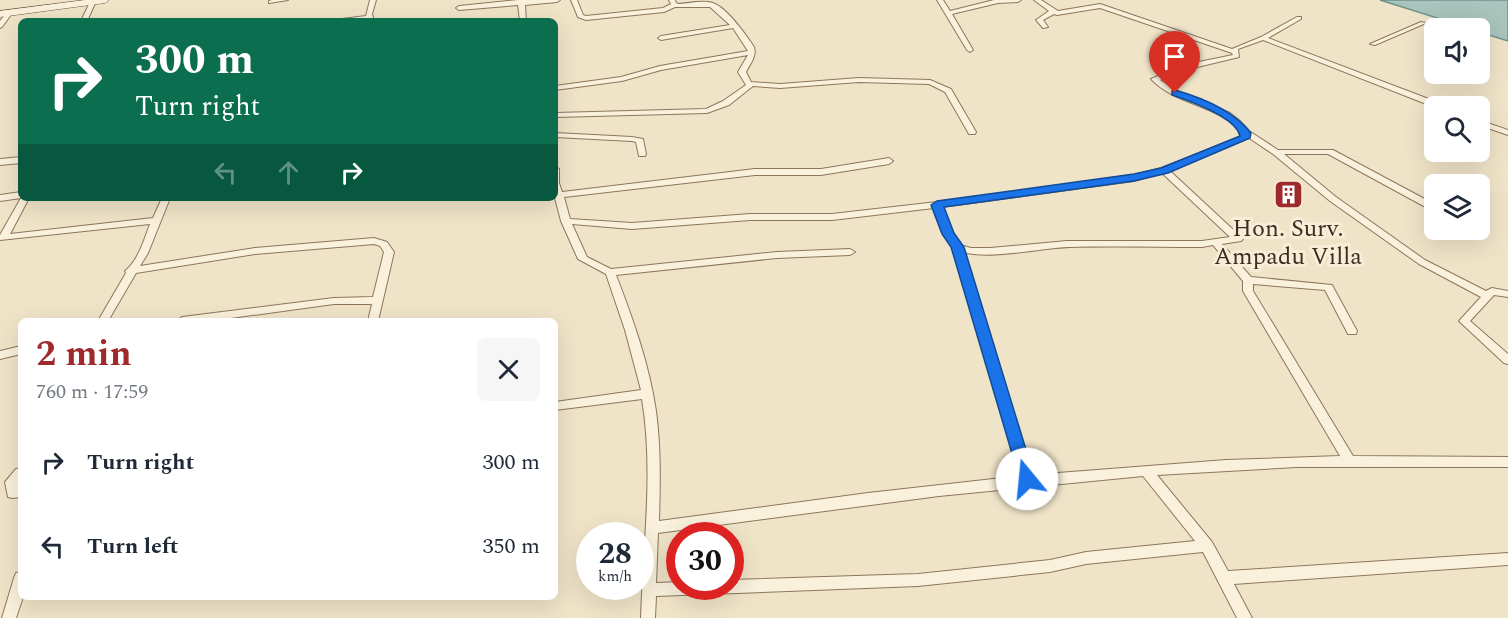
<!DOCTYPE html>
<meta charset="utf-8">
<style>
:root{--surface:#fff;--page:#f6f6f7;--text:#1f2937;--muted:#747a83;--accent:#9e2a2b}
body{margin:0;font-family:Spectral,serif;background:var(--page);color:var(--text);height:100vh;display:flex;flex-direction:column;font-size:22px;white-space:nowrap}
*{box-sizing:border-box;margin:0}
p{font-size:20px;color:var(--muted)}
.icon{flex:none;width:33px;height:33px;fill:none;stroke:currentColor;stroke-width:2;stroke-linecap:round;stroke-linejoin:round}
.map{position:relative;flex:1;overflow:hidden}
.drawer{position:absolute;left:18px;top:318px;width:540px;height:282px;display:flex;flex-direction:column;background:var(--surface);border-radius:9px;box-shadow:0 6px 24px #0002}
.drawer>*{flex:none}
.hud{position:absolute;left:18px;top:18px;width:540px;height:183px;border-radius:9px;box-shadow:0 6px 24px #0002;background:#0b6e4f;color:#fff;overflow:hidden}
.buttons{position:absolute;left:1424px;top:18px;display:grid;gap:12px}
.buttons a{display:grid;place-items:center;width:66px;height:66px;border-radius:9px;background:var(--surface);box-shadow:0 6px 24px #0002;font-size:30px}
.speed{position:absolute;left:576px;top:522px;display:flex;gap:12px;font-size:30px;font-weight:700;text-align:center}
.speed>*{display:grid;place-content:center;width:78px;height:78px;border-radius:50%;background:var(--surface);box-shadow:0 6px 24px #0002;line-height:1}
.speed small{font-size:15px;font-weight:400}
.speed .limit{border:9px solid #d22;background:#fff;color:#111}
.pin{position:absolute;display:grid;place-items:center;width:51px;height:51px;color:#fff;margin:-62px -26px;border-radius:50% 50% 50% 0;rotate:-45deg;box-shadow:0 0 6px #0007}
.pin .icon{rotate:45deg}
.me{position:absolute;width:66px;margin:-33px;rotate:343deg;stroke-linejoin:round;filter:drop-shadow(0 0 4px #0008)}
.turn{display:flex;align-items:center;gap:21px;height:126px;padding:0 18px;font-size:27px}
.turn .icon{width:78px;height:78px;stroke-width:2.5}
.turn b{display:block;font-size:42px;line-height:51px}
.lanes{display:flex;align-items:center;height:57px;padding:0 18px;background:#0003;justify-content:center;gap:30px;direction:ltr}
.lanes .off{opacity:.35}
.round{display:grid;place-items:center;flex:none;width:63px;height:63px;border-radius:9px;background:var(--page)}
.overview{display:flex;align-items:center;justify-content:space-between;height:102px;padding:0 18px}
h1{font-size:36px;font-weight:700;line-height:45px;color:var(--accent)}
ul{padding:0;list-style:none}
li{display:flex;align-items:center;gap:18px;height:84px;padding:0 18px}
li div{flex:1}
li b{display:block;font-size:22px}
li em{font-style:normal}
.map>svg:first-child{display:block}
.water{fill:#a9c4bc;stroke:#6f938a;stroke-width:1.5}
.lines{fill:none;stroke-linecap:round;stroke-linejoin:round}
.street-casing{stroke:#8d765c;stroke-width:2}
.secondary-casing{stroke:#6f573f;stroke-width:1}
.street{fill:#faf1dc;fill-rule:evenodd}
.secondary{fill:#faf1dc;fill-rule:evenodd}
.route{fill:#1a73e8;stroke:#114b97;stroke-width:1.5}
.labels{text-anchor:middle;stroke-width:6;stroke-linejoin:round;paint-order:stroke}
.poi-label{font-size:24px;fill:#3d2e20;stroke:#f7eed8}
</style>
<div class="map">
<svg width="1508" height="618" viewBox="0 0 1508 618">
<rect width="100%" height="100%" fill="#f0e4c8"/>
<path class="water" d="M1380,0H1508V41L1479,32V28H1469Z"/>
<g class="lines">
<defs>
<path id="street" d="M91,0L96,1L87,21H81Z
M272,0H288L269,3V1Z
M370,0H376L372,14L374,21H339L342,19L366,16Z
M518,0H560L557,2L525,5L526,21H520L518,5L459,10L456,8L459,6Z
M571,0H577L583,15L586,16L663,8L671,4L669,0H675L676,3L679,4C690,3 703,0 713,3C727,8 746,35 754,47C757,56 750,64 746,72L751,82L780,84L859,78L930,80L951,89L976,132L975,134H969L945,92L929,84L859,82L780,88L753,86L729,105L707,113L555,117V113L706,109L723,101L746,85L738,72L748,55L661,70L622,81L555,90V86L621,77L660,66L748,51L733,28L661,40L658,38L661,36L730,25L710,7H675L664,12L586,20L578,17Z
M937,0H943L950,11L994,0H1021L1018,2L998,3L952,14L973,50L970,52L967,50Z
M1034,0H1041L1058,11L1100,4L1232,49L1261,37L1297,17H1301V19L1268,38L1442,104V106L1434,107L1263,40L1238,49L1239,57L1189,69L1160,80L1179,92L1230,113L1240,121L1249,131L1278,150H1333L1434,204V211L1431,210L1328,154H1284L1336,197L1425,260L1486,291L1492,288L1508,291V297L1494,295L1470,321L1508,354V364L1504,363L1459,321L1481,297L1419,264L1330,201L1273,154L1249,138L1170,171L1241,237L1243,239L1241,241L1222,244L1251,277L1332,285L1357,331L1356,334H1348L1325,290L1253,284V291L1353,456L1508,457V467H1296L1157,475L1212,542L1228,571L1508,553V565L1234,584L1252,618H1237L1203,552L1086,564L1050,572L918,586L656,596L655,618H641C643,546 654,471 642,399L555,410V402L641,390L625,330L606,274L578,259L561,221L555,198V166L559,169V183L562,192L755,169H821L889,158L893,161L889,164L821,175H755L564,197L570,219L632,223L750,214H832L937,202L1134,175L1161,168L1241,137L1242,133C1218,104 1177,106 1151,79L1184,65L1233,55L1232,53L1100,8L1057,15L1054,14L1043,20L1048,27L1043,28L1036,20L1049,11ZM1162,173L1230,237L1202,241H1067L990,248H971L960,245L953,234L942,207L1134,181ZM934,208L943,234L952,247L1020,476L868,493L659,521C660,485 661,448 656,411C649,364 633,319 616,275L777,258L850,255L855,252L850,249L777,252L611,269L587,257L572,224L632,229L750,220H832ZM1213,245L1243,281V291L1340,456L1226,460L1032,475L963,252C989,260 1040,248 1069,247C1113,246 1158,247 1202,247ZM1143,476L1195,541L1086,552L1050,560L918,574L730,580V586H680V582L656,583L658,533L939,496Z
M8,11L13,12L2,27L0,28V21Z
M1421,22L1426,23L1375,45L1370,44Z
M1479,120L1508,130V135L1479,125Z
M555,133L632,137L643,139L646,154L645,156H639L636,142L632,141L555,137Z
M21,157V163L0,165V159Z
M21,192V198H29L10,234L153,218L162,198H170L148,253L140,266L255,248L374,238L387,242L394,252L378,321H368L372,304H334L209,321H177L182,317L334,298L373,297L384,252L380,246L374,244L255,254L136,273L108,321H98L126,273L125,271C138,261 144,240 150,224L0,240V235L21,198L0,201V195Z
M1466,230H1478L1481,232L1476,235Z
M21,346V354L0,359V351Z
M21,468V481L18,484V487H21V497L13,498L8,497L5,482L16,469Z
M21,572V597H23L16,618H2L14,578L16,573Z"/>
<path id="secondary" d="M85,0H109L105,3L0,17V11Z"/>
</defs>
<use href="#street" class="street-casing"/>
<use href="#secondary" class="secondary-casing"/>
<use href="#street" class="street"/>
<use href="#secondary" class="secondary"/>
</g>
<path class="route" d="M1175,90C1203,98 1233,110 1251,133L1250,138L1168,173L1134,181L944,207L954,233L964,247L1035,479L1033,484H1021L951,247L942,234L931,205L937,201L1134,174L1161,168L1240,136C1236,117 1190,101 1172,95V91Z"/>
<defs>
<symbol id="building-square" viewBox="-11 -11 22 22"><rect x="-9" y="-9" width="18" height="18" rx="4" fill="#9e2a2b" stroke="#f7eed8"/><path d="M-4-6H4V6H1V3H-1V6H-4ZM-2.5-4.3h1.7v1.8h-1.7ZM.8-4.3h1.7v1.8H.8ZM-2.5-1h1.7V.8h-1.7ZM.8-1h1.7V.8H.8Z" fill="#fff"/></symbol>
</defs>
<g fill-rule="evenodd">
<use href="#building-square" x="1272" y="178" width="33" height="33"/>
</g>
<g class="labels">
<g class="poi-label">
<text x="1288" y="236">Hon. Surv.<tspan x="1288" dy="28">Ampadu Villa</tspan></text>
</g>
</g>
</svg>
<div class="buttons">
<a><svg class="icon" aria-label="sound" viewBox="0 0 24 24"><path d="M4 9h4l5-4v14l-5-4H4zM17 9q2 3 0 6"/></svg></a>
<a><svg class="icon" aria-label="search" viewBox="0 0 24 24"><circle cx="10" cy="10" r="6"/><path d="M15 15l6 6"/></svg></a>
<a><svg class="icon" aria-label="layers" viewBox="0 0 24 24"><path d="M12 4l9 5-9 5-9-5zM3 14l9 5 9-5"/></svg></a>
</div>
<div class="speed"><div>28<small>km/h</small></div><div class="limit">30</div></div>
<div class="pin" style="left:1175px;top:93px;background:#d93025"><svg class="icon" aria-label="arrive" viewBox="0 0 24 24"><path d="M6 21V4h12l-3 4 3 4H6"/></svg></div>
<svg class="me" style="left:1027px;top:479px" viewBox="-20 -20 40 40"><circle r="19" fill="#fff"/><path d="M0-13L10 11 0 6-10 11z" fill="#1a73e8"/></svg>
<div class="hud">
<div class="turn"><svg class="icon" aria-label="right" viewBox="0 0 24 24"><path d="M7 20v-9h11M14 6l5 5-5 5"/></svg><div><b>300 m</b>Turn right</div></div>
<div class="lanes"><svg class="icon off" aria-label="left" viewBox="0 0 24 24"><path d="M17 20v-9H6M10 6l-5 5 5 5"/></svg><svg class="icon off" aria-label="ahead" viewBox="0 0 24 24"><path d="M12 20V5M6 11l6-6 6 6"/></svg><svg class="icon" aria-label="right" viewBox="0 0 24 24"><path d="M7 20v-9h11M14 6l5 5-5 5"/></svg></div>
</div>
<section class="drawer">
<div class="overview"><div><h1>2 min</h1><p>760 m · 17:59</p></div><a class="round"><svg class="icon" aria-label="close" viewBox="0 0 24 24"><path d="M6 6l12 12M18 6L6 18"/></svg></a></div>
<ul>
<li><svg class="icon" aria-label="right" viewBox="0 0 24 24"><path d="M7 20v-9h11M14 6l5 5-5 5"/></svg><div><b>Turn right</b></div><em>300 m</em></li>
<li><svg class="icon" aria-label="left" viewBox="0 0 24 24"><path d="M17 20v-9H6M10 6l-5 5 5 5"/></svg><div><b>Turn left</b></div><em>350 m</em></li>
</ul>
</section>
</div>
